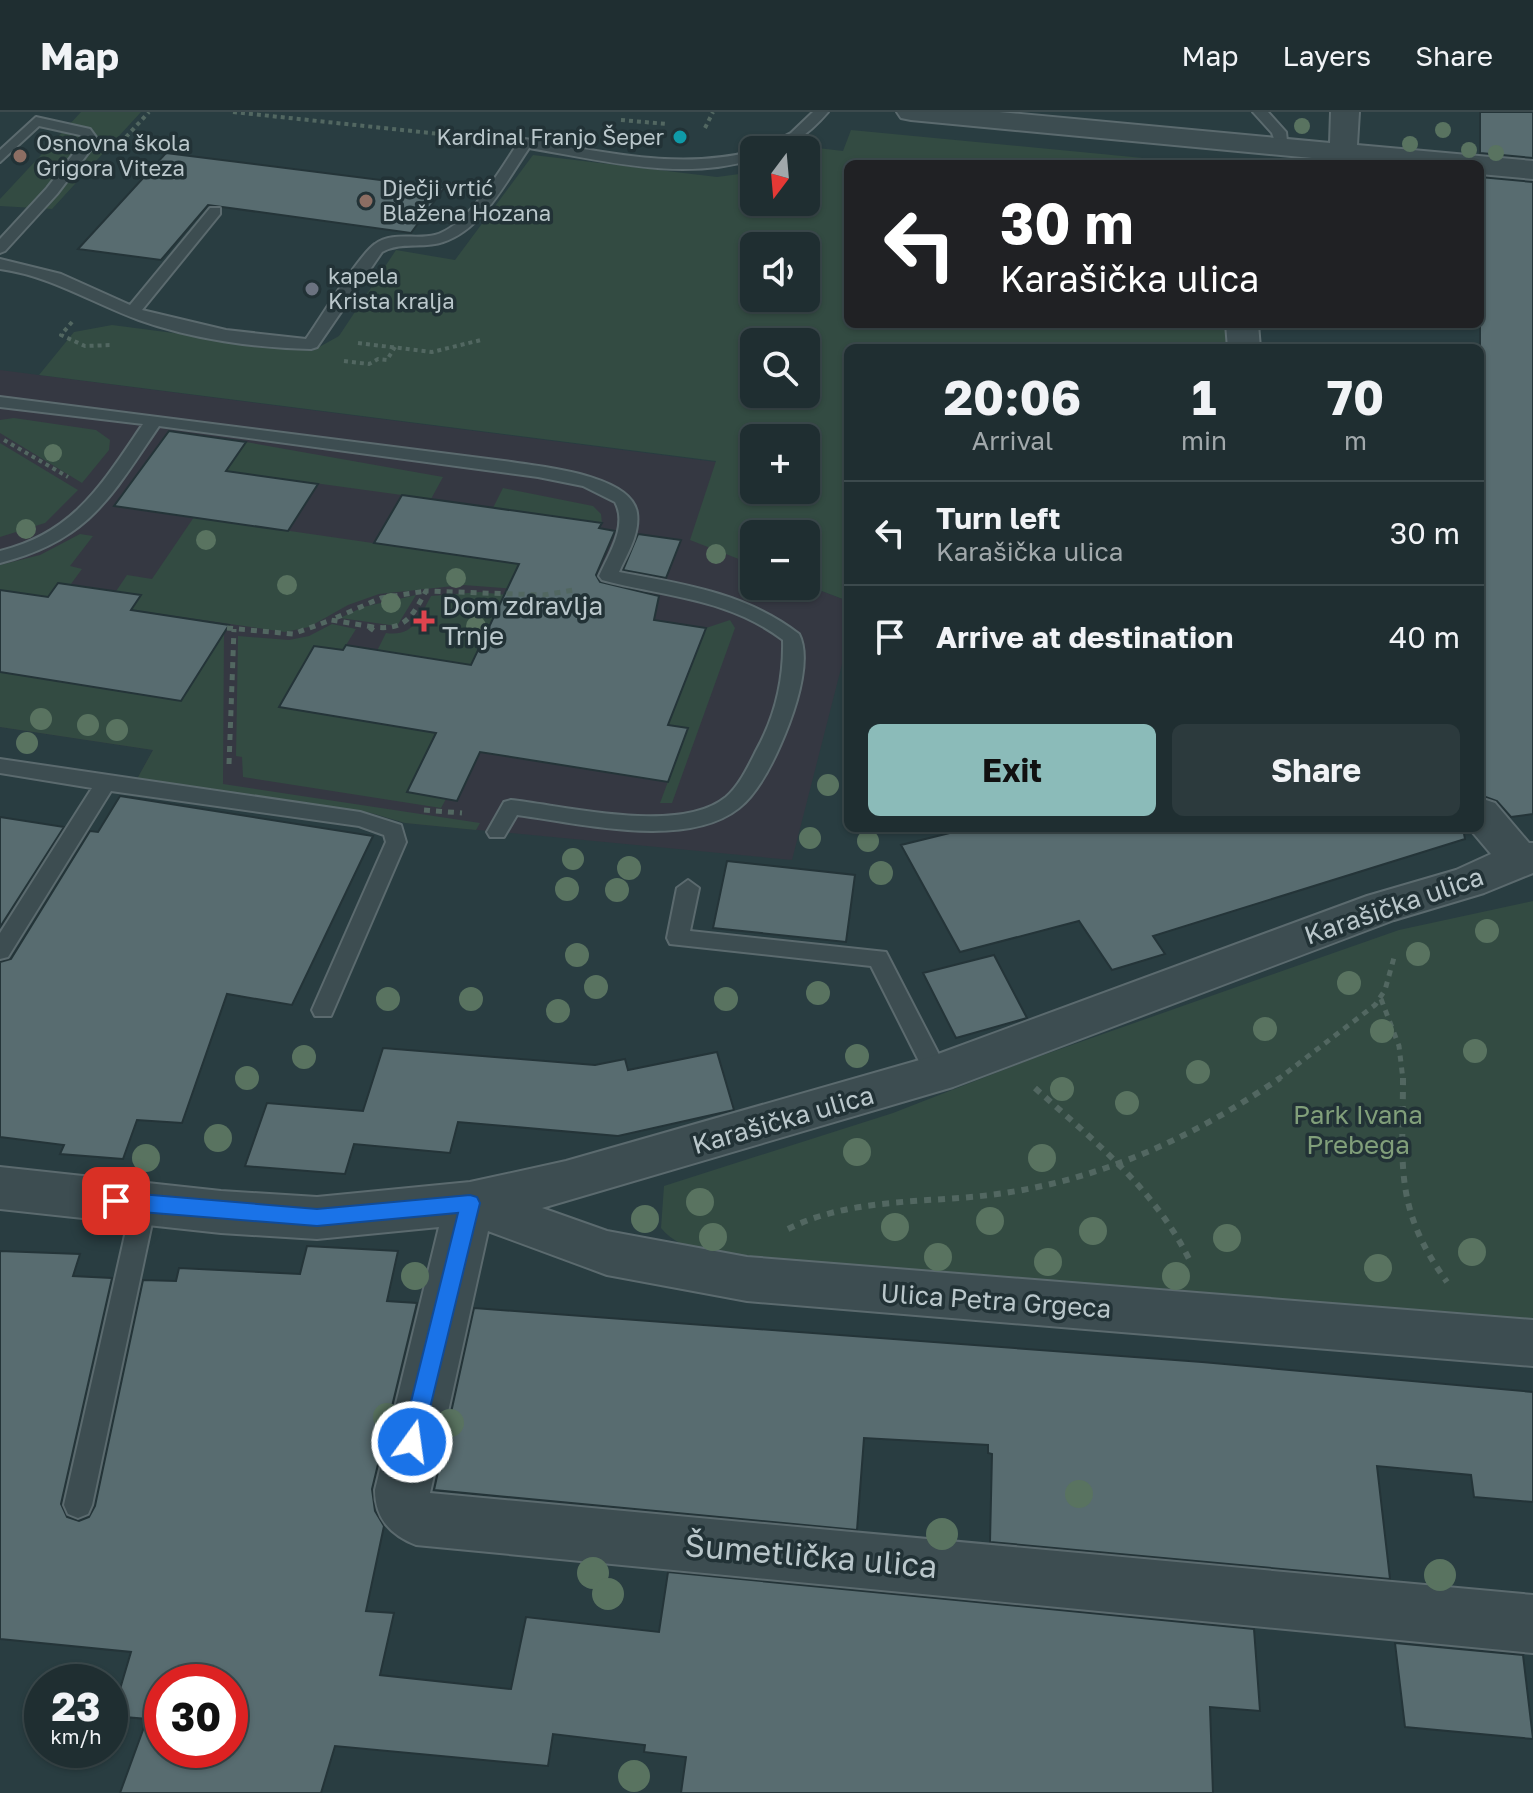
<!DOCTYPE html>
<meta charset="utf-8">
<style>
:root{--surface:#1f2e31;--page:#2c3a3d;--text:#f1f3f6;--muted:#a1a8ab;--line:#3c4a4d;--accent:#8bbbb9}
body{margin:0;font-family:"Golos Text",sans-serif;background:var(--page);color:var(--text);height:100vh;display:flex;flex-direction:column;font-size:30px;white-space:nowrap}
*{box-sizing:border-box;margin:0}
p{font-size:26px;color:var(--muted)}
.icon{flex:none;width:44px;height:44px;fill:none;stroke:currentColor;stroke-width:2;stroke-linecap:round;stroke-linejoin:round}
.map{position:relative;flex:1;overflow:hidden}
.sheet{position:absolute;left:844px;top:232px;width:640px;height:488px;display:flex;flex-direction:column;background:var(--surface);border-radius:12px;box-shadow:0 2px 6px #0004,0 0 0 2px var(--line)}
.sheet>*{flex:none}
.hud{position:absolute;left:844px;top:48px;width:640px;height:168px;border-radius:12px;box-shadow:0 2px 6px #0004,0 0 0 2px var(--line);background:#202124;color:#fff;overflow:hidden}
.needle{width:52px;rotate:196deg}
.controls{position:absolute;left:740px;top:24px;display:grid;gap:16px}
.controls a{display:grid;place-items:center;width:80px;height:80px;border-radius:12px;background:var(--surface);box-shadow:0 2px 6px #0004,0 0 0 2px var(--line);font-size:40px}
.speed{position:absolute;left:24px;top:1552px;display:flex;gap:16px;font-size:40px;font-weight:700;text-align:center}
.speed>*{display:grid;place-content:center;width:104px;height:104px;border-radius:50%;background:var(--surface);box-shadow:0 2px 6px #0004,0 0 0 2px var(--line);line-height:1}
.speed small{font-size:20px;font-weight:400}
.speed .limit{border:12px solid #d22;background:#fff;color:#111}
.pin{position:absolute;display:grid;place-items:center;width:68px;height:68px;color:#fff;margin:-34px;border-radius:16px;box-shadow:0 4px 12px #0006}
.me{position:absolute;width:88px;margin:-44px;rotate:14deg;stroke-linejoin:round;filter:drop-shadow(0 0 6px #0008)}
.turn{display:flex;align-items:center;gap:28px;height:168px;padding:0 24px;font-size:36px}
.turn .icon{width:104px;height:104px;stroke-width:2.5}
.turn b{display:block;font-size:56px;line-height:68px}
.eta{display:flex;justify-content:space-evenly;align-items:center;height:136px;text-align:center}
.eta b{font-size:48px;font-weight:700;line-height:56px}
.button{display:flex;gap:16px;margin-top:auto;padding:16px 24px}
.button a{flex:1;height:92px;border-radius:12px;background:var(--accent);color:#111;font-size:32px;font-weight:700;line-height:92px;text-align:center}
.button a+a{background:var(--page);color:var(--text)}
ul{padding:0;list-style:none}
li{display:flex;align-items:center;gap:24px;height:104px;padding:0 24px;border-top:2px solid var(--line)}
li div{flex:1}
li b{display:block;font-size:30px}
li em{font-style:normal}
header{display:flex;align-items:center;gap:48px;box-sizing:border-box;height:112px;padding:0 40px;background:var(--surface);border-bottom:2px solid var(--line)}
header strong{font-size:38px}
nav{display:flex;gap:44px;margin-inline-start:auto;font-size:28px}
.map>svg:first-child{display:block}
.medical{fill:#353842}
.green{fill:#334b42;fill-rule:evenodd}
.building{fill:#586c70;stroke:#243438;stroke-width:2;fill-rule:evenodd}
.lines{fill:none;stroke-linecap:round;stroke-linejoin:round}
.service-casing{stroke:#5b6a6e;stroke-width:4}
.minor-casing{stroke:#5b6a6e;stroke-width:4}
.path-far2{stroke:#526761;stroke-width:4;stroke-dasharray:4 4;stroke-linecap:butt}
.path-far1{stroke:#526761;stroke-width:5;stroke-dasharray:6 6;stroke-linecap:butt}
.path{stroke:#526761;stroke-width:6;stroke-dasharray:7 7;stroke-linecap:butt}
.service{fill:#3d4d51;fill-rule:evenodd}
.minor{fill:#3d4d51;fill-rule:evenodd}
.tree{fill:#597360}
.route{fill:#1a73e8;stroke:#114b97;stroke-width:2}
.culture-dot{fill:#0f9aa8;stroke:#223236;stroke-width:3}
.education-dot{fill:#8d6e63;stroke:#223236;stroke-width:3}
.worship-dot{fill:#6b7280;stroke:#223236;stroke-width:3}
.health-dot{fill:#e0444e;stroke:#223236;stroke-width:3}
.labels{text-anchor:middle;stroke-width:7;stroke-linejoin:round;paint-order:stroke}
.far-poi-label{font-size:22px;fill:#bac7cb;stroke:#223236;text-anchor:start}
.poi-label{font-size:26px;fill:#bac7cb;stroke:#223236;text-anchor:start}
.street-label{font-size:26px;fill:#bac7cb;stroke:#223236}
.park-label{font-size:26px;fill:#819f7a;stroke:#223236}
.near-street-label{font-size:32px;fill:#bac7cb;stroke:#223236}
</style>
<header>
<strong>Map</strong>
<nav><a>Map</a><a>Layers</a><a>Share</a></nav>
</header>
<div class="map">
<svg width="1533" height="1681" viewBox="0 0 1533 1681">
<rect width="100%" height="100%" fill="#293d41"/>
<path class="medical" d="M0,258L716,350L754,453V474L806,473L848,489V529L792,748L405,711L371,701L137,667L153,638L0,615Z"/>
<path class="green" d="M81,0H141L52,97L0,94V87Z
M851,18L1205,52H848V212H1227L1228,236H848V489L806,473V422H754V453L690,428L716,349L39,263L74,220L112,213L312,239L339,224L396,138L455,148L533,43L717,65L754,60V90H806L809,35L843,39ZM754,134H806V186H754ZM754,230H806V282H754ZM754,326H806V378H754Z
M14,306L96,318L110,328L109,338L82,371L0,321V308Z
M246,330L443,365L431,387L226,359Z
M0,331L78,378L45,411L0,425Z
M503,376L593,394L601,402L602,411L493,396Z
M194,405L579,461L530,478L463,473L379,482L348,493L309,515L285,520L106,494L127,463L152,467Z
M80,422L93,424L70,454L82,457L60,487L0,478V453L40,443Z
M480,480L534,486L482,531L471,553L375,543L386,521C414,525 419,506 431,484Z
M416,483L397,514L340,506L363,495Z
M730,508L735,516L672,691H660L688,616L525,590L686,566L706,516Z
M332,512L356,517L343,538L314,534L279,595L436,621L407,680L446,687L441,696L243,665L242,645L236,644L238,524L289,528L309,524Z
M224,522L223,672L480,711L476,718L405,711L371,701L137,667L153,638L0,615V560L180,589Z
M1533,789V1209L755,1146C722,1141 683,1143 661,1116L664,1074L893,1001L1029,948L1399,818Z"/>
<path class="building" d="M1480,0H1533V46L1480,41Z
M166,41L444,76L411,121L208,93L161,148L78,137Z
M1480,65L1533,70V702L1511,705L1497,689L1480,683Z
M169,319L246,330L226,359L318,372L288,419L114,394Z
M402,383L602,411L599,416L615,419L596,463L600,470L659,484L654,508L706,516L668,613L688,616L668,670L480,640L457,689L407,680L436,621L279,595L314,534L343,538L346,533L471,553L519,452L374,431Z
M638,422L681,428L666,466L623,458Z
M58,471L141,483L131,498L229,513L181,589L0,560V478L48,485Z
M120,684L373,724L292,893L227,882L182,1011L137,1008L123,1047L60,1042L64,1033L0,1025V850L11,847L90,719L98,720Z
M0,705L64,715L0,815Z
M970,716H1463L1465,727L1153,824L1165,842L1112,858L1079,809L960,840L901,733Z
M727,749L855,763L846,830L713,816Z
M994,843L1027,906L956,926L923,861Z
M383,936L595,953L625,947L628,958L717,940L734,998L618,1024L458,1010L450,1041L354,1032L345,1062L245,1054L267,991L363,999Z
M307,1134L398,1139L387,1189L417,1191L372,1377L375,1399L384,1414L366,1499L394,1501L380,1563L511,1577L526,1505L659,1520L668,1460L1254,1517L1260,1599L1210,1595L1213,1681H681L686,1645L644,1640L645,1633L553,1622L548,1654L335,1634L321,1681H120L147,1607L112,1604L131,1540L0,1527V1139L80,1142L73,1164L112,1166L61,1392L67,1405L79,1409L89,1405L95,1394L143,1168L176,1169L179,1156L300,1162ZM162,1570H230V1638H162Z
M474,1196L1202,1250L1533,1280V1390L1474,1385L1471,1363L1377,1354L1390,1467L990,1430L992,1342L988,1341V1333L864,1326L857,1418L434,1378Z
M1395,1531L1523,1543L1533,1627L1405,1615Z"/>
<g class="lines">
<defs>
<path id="service" d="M813,0H828C809,22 789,38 759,38L791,21Z
M1253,0H1268L1286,20L1288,38H1278L1272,21Z
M36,5L90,17L98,28L57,82L5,139L0,141V127L47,76L84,28L80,23L39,14L0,50V38Z
M525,27C602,39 677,59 754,39V47C681,70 602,48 529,36C507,68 482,118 443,130C422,137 402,129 382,140L317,235L311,237C255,236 192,227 139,208C92,191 51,164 0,157V147L61,162L130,193L210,96H220V102L142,198L226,218L306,227C320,207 359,143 375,132C393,119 415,128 435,123C469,114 501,56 520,28Z
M0,285L511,350C542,355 632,363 637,401C640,422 627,442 619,460C683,472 746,481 799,522C811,545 798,588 789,612C779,638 762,678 739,696C686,738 579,711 517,703L504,725H490L487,720L504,690L511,688C567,694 679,723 726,685C739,674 748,655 756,639C775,605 784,568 783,528C728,486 666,485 602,468L599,464C609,442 628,413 615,390L583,374L538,365L159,314C110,386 89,428 0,451V439C74,421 102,372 143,312L0,295Z
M0,647L360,700L401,713L406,730L331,904H315L312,898L386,730L384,723L359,714L111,679L8,845L0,847V821L92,676L0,661Z
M688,768L699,776L690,819L886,840L949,962L945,969H929L871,854L670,832L667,826L677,776Z
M144,1082L153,1085L156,1092L92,1393L88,1402L78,1406L68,1402L64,1393L132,1092L135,1085Z"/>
<path id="minor" d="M897,0H999L1330,31L1331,0H1359L1357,33L1533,49V67L1480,62V52H1375L911,8L901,6Z
M1226,212H1258L1260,236H1228Z
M1480,686L1495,691L1529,731H1533V761L1484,781L1394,808L953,975L542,1096L607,1119L747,1145L1533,1208V1254L747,1189L607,1163L488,1119L430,1381L1533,1483V1541L416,1433C391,1423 375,1407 375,1378L439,1115L317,1127L221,1121L0,1097V1055L221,1079L317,1085L470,1070L566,1049L930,945L1367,784L1456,758L1491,742L1469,716H1480Z"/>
</defs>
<use href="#service" class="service-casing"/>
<use href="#minor" class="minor-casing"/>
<path class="path-far2" d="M233,0L487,27
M621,8L667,12
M705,16L713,0
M126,25L149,0
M72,210L61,223L85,234L112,233
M358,231L432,240L481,228
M344,249L369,252L378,247L387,248L395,235
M4,328L68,365"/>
<path class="path-far1" d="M373,515L331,508L381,486L426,479
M227,516L293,522L331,508
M370,519L373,515C405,519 412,505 426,479L543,483L574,478
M229,652L234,517
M424,698L462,701
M1381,887L1399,934L1403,968
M1277,968L1375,893L1385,878L1395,842"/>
<path class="path" d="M1403,966C1403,1053 1393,1095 1447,1170
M1035,976C1094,1029 1155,1077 1190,1149
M788,1117C849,1086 924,1091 990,1083C1096,1070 1193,1026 1280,966"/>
<use href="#service" class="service"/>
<use href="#minor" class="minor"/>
</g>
<g class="tree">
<circle cx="1302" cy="14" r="8"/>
<circle cx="1443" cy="18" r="8"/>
<circle cx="1410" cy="32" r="8"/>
<circle cx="1469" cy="38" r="8"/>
<circle cx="1496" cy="41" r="8"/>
<circle cx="53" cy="341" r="9"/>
<circle cx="26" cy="417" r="10"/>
<circle cx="206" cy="428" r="10"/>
<circle cx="716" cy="442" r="10"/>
<circle cx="456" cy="466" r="10"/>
<circle cx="287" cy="473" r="10"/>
<circle cx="391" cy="491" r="10"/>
<circle cx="476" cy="514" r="10"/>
<circle cx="41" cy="607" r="11"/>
<circle cx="88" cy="613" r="11"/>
<circle cx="117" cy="618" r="11"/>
<circle cx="27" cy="631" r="11"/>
<circle cx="828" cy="673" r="11"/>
<circle cx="810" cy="726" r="11"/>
<circle cx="868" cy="729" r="11"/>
<circle cx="573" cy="747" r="11"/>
<circle cx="629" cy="756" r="12"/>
<circle cx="881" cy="761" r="12"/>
<circle cx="567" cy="777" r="12"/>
<circle cx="617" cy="778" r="12"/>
<circle cx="1487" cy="819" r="12"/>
<circle cx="1418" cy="842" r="12"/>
<circle cx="577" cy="843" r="12"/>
<circle cx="1349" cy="871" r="12"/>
<circle cx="596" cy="875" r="12"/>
<circle cx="818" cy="881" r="12"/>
<circle cx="388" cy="887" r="12"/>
<circle cx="471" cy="887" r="12"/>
<circle cx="726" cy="887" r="12"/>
<circle cx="558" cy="899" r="12"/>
<circle cx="1265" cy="917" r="12"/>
<circle cx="1382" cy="919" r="12"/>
<circle cx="1475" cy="939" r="12"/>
<circle cx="857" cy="944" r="12"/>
<circle cx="304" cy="945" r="12"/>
<circle cx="1198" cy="960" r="12"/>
<circle cx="247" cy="966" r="12"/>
<circle cx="1062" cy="977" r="12"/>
<circle cx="1127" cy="991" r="12"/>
<circle cx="218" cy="1026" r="14"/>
<circle cx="857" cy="1040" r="14"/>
<circle cx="146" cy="1046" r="14"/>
<circle cx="1042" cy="1046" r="14"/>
<circle cx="700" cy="1090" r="14"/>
<circle cx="645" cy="1107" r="14"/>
<circle cx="990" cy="1109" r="14"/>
<circle cx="895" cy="1115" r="14"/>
<circle cx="1093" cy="1119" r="14"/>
<circle cx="713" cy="1125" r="14"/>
<circle cx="1227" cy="1126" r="14"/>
<circle cx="1472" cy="1140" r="14"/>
<circle cx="938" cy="1145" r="14"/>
<circle cx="1048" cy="1150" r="14"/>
<circle cx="1378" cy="1156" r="14"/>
<circle cx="415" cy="1164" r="14"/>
<circle cx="1176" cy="1164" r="14"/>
<circle cx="387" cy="1305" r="14"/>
<circle cx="450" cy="1311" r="14"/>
<circle cx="1079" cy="1382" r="14"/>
<circle cx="942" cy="1422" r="16"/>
<circle cx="593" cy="1461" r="16"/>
<circle cx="1440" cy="1463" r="16"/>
<circle cx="608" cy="1482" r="16"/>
<circle cx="634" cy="1664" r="16"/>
</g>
<path class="route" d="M116,1080L317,1097L470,1083L477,1085L480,1091L420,1337L412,1340L404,1337L401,1330L458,1101L317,1114L116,1098L106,1089Z"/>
<circle class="culture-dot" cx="680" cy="25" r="8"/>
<g class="education-dot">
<circle cx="20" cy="44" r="8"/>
<circle cx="366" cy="89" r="8"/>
</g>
<circle class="worship-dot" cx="312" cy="177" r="8"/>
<path class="health-dot" d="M420 497h8v8h8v8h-8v8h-8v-8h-8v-8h8z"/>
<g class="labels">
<g class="far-poi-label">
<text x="664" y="33" text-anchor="end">Kardinal Franjo Šeper</text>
<text x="36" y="39">Osnovna škola<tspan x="36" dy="25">Grigora Viteza</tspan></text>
<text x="382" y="84">Dječji vrtić<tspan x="382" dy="25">Blažena Hozana</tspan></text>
<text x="328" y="172">kapela<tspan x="328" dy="25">Krista kralja</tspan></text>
</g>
<g class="poi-label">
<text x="442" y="503">Dom zdravlja<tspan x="442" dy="30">Trnje</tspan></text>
</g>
<g class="street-label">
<text transform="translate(1394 794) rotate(-19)" y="9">Karašička ulica</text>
<text transform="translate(783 1008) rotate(-16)" y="9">Karašička ulica</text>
<text transform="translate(996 1189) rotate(4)" y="9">Ulica Petra Grgeca</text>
</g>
<g class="park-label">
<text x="1358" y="1012">Park Ivana<tspan x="1358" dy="30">Prebega</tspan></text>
</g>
<g class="near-street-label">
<text transform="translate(811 1444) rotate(5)" y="11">Šumetlička ulica</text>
</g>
</g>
</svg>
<div class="controls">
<a><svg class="needle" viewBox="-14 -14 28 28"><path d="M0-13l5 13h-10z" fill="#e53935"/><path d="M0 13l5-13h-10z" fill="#a1a8ab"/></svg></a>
<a><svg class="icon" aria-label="sound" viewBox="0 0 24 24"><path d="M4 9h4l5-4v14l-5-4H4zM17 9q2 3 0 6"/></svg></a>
<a><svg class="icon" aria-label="search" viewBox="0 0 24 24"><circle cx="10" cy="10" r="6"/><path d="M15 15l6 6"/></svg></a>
<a>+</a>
<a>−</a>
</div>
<div class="speed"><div>23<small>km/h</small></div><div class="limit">30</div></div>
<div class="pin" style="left:116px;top:1089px;background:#d93025"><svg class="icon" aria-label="arrive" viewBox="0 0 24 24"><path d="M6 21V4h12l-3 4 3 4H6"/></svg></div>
<svg class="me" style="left:412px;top:1330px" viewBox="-20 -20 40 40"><circle r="17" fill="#1a73e8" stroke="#fff" stroke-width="3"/><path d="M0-11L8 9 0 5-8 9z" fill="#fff"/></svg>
<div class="hud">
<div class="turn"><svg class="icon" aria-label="left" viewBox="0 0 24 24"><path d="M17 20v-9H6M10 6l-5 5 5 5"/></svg><div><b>30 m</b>Karašička ulica</div></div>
</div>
<section class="sheet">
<div class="eta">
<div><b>20:06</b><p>Arrival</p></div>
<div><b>1</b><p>min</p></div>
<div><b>70</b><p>m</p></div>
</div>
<ul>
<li><svg class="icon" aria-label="left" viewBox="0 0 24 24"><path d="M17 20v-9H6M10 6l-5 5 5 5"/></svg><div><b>Turn left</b><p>Karašička ulica</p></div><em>30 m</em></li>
<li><svg class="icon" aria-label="arrive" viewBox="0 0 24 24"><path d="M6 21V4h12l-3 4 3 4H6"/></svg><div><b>Arrive at destination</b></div><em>40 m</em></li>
</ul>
<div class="button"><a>Exit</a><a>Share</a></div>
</section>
</div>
